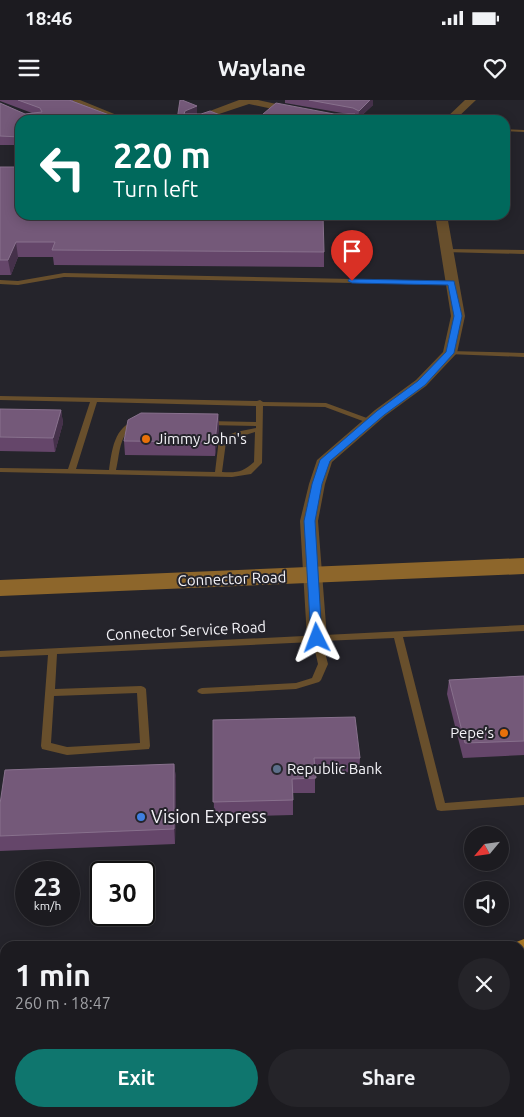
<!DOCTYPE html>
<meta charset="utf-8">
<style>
:root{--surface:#1c1b20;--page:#252429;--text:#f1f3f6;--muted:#a0a1a5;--line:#3a393e;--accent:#0f766e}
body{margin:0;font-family:Ubuntu,sans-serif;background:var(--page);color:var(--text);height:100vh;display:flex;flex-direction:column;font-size:19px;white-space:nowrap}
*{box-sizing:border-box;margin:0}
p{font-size:16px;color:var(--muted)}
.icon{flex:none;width:28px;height:28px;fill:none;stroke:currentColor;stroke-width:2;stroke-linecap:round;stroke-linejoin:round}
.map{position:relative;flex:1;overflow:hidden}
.sheet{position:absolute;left:0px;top:841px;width:525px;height:176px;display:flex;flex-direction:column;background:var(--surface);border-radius:15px 15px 0 0;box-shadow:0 2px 12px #0003,0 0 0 1px var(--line)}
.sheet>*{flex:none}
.banner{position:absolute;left:15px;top:15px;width:495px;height:105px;border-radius:15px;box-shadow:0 2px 12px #0003,0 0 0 1px var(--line);background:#00695c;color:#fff;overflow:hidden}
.needle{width:32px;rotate:241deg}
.tools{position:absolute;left:464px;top:726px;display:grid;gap:10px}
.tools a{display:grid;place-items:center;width:45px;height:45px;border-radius:50%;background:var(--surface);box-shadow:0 2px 12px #0003,0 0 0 1px var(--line);font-size:25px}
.speed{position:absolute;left:15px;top:761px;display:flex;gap:10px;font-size:25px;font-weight:700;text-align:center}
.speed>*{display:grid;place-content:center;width:65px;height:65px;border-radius:50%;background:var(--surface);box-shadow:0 2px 12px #0003,0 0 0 1px var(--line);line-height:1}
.speed small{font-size:12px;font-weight:400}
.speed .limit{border:2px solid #111;border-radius:8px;background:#fff;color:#111}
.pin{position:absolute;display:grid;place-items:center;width:42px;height:42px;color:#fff;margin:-51px -21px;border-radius:50% 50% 50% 0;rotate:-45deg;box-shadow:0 0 5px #0007}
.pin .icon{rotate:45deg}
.me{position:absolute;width:55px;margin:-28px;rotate:357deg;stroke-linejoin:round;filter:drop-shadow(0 0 4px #0008)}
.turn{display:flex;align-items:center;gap:18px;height:105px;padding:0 15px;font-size:22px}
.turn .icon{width:65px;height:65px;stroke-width:2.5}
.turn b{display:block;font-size:35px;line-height:42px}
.round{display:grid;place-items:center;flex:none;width:52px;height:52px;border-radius:26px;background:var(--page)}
.summary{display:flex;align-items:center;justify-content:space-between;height:85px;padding:0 15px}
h1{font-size:30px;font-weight:700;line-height:38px}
.cta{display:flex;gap:10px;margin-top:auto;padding:10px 15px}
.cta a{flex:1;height:58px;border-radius:30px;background:var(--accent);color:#fff;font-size:20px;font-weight:700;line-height:58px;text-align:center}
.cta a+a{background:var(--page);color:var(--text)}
.status{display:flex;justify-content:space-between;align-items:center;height:35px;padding:0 25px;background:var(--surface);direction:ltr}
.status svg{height:14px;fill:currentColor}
header{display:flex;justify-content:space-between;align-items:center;height:65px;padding:0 15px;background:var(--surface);font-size:22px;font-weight:700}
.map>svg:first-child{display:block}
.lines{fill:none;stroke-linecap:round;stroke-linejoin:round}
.lane{fill:#684f2c;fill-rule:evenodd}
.street{fill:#684f2c;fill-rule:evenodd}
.secondary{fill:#8d662b;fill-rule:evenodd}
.primary{fill:#aa7826;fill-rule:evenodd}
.wall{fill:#65466a}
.shaded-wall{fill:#45314a}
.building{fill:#745979;stroke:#88718d}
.route{fill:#1a73e8;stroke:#114b97}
.food-dot{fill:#e8710a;stroke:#25242b;stroke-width:2}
.service-dot{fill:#5c6f8a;stroke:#25242b;stroke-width:2}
.shop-dot{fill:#3f7fe0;stroke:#25242b;stroke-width:2}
.labels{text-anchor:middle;stroke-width:4;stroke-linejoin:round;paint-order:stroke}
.poi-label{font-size:15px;fill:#f4f3f8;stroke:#25242b;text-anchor:start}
.street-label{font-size:15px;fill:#f4f3f8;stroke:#25242b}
.near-poi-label{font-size:18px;fill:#f4f3f8;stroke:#25242b;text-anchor:start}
</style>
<div class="status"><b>18:46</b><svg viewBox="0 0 49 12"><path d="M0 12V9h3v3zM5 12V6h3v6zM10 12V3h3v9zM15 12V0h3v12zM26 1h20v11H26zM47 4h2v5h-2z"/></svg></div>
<header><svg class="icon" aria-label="menu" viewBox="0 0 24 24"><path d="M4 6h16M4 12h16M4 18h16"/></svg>Waylane<svg class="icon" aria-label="heart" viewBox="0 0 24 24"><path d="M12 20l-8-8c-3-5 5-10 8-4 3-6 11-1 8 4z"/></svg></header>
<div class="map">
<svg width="524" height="1017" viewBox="0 0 524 1017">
<rect width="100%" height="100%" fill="#25242b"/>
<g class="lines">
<path class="lane" d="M505,29L524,30V32L505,31Z
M446,149L524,150V154L444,152V150Z
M64,173L451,181L454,183L451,185L64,177L18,185L0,184V180L18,181Z
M450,251L524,253V257L448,254V252Z
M0,296L257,301L260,300L263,302L326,303L375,321L374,323H368L325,307L263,306L262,363L251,374L232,377L0,372V368L68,369L90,302L0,300ZM97,302L256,306V322L207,321L203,323L207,325L256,326V328L236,332L219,339L215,372L116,370C119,358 119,342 127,332C130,327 136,325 140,322L136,320C114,327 112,350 109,370L76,369ZM255,332L254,362C243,372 237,373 222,372L226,342L242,336Z
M524,525V531L403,537L445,703L524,697V705L441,711L437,710L436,707L394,538L322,541L328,564L321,580L319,582L296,589L202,594L199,593L197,591L199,589L202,588L296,583L312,578L318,564L313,542L57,554L55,589L141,586L144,587L146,589L150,646L149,649L67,655L42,649L41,646L48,555L0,557V551ZM137,593L140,643L67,647L51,643L54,596Z"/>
<path class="street" d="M66,0H80L129,20H115Z
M239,0H258L299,9L301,11L296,14L249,4L201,20H186Z
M465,0H476L455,20H444Z
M435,115H447L465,216L457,253L426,286L385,316L332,362L325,384L318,421L327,538L324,543L317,545L310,543L307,538L300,421L309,384L317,360L375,310L416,280L443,252L451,216Z"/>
<path class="secondary" d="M524,458V474L0,496V480Z"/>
<path class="primary" d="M524,839V871L520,872V846H506Z
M524,904V940L520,941V905Z
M5,973V1012H8L0,1016V975Z"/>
</g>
<path class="wall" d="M0,0H73V1L120,19L121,20H20V45H0V3L25,14L32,13L0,1Z
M285,0H373V5L358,19L355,17V20H263V14H348L285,3Z
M0,67L324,152V167L54,165L53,157H18L11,175H0Z
M0,309L61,310L63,323L55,352L0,351Z
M218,314L219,328L215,356L125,355L124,341Z
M524,576V655L463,658L447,594L449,580Z
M213,620L360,658L359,672L315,673V693H293V715L214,717Z
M174,664L176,678L175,744L0,751V704Z"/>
<path class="shaded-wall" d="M370,0H373V5L358,19L359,11Z
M197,6V14L185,18L184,14L185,11Z
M355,14V20H349Z
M16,142L18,157L11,175L8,160Z
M61,310L63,323L55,352L53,338Z
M218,314L219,328L215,356V342Z
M174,664L176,678L175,744L174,729Z"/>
<path class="building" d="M18,0H69L120,19L118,20H20V37L0,36V3L25,14L42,12L40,8Z
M180,0H182L197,6L185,11L184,14H201L210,11L230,19L228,20H177Z
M309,0H370L359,11L353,8Z
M276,3L334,14H355L349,20H302L263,14Z
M0,67H20V115H323L324,152L52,150L55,142H16L8,160H0Z
M0,309L61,310L53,338L0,337Z
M141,313L218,314L215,342L124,341L128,320Z
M524,576V641L465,643L449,580Z
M355,617L360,658H314L316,678L292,679L293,700L213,702V620Z
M174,664V729L0,736V704L5,670Z"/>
<path class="route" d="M349,179L454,181L462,216L454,253L425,285L384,315L330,361L322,384L315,421L322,538L317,542L311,538L304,421L312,384L320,360L377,311L418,281L446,252L454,216L448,185L352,183L348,181Z"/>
<g class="food-dot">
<circle cx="146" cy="339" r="5"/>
<circle cx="504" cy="633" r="5"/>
</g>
<circle class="service-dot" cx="277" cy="669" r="5"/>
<circle class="shop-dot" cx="141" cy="717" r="5"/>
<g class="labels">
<g class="poi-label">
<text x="156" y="344">Jimmy John's</text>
<text x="494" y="638" text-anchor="end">Pepe’s</text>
<text x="287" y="674">Republic Bank</text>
</g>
<g class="street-label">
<text transform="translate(232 479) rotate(-2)" y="5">Connector Road</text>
<text transform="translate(186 531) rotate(-3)" y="5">Connector Service Road</text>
</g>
<g class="near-poi-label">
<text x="151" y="723">Vision Express</text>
</g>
</g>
</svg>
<div class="tools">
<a><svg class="needle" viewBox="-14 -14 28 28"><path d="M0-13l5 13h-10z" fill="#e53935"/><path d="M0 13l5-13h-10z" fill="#a0a1a5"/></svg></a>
<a><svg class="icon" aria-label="sound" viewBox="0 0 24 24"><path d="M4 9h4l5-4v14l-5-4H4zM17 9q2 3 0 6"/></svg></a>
</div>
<div class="speed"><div>23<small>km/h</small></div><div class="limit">30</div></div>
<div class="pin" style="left:352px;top:181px;background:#d93025"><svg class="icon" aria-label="arrive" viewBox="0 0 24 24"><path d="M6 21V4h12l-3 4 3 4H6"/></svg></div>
<svg class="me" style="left:317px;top:538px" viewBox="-20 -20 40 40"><path d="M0-17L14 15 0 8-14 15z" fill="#1a73e8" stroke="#fff" stroke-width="4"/></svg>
<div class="banner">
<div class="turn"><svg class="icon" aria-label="left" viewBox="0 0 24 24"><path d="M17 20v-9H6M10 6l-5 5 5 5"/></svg><div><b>220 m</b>Turn left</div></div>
</div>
<section class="sheet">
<div class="summary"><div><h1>1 min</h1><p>260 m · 18:47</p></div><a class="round"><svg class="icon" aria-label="close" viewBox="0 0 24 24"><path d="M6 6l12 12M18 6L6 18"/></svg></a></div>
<div class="cta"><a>Exit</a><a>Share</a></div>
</section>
</div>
